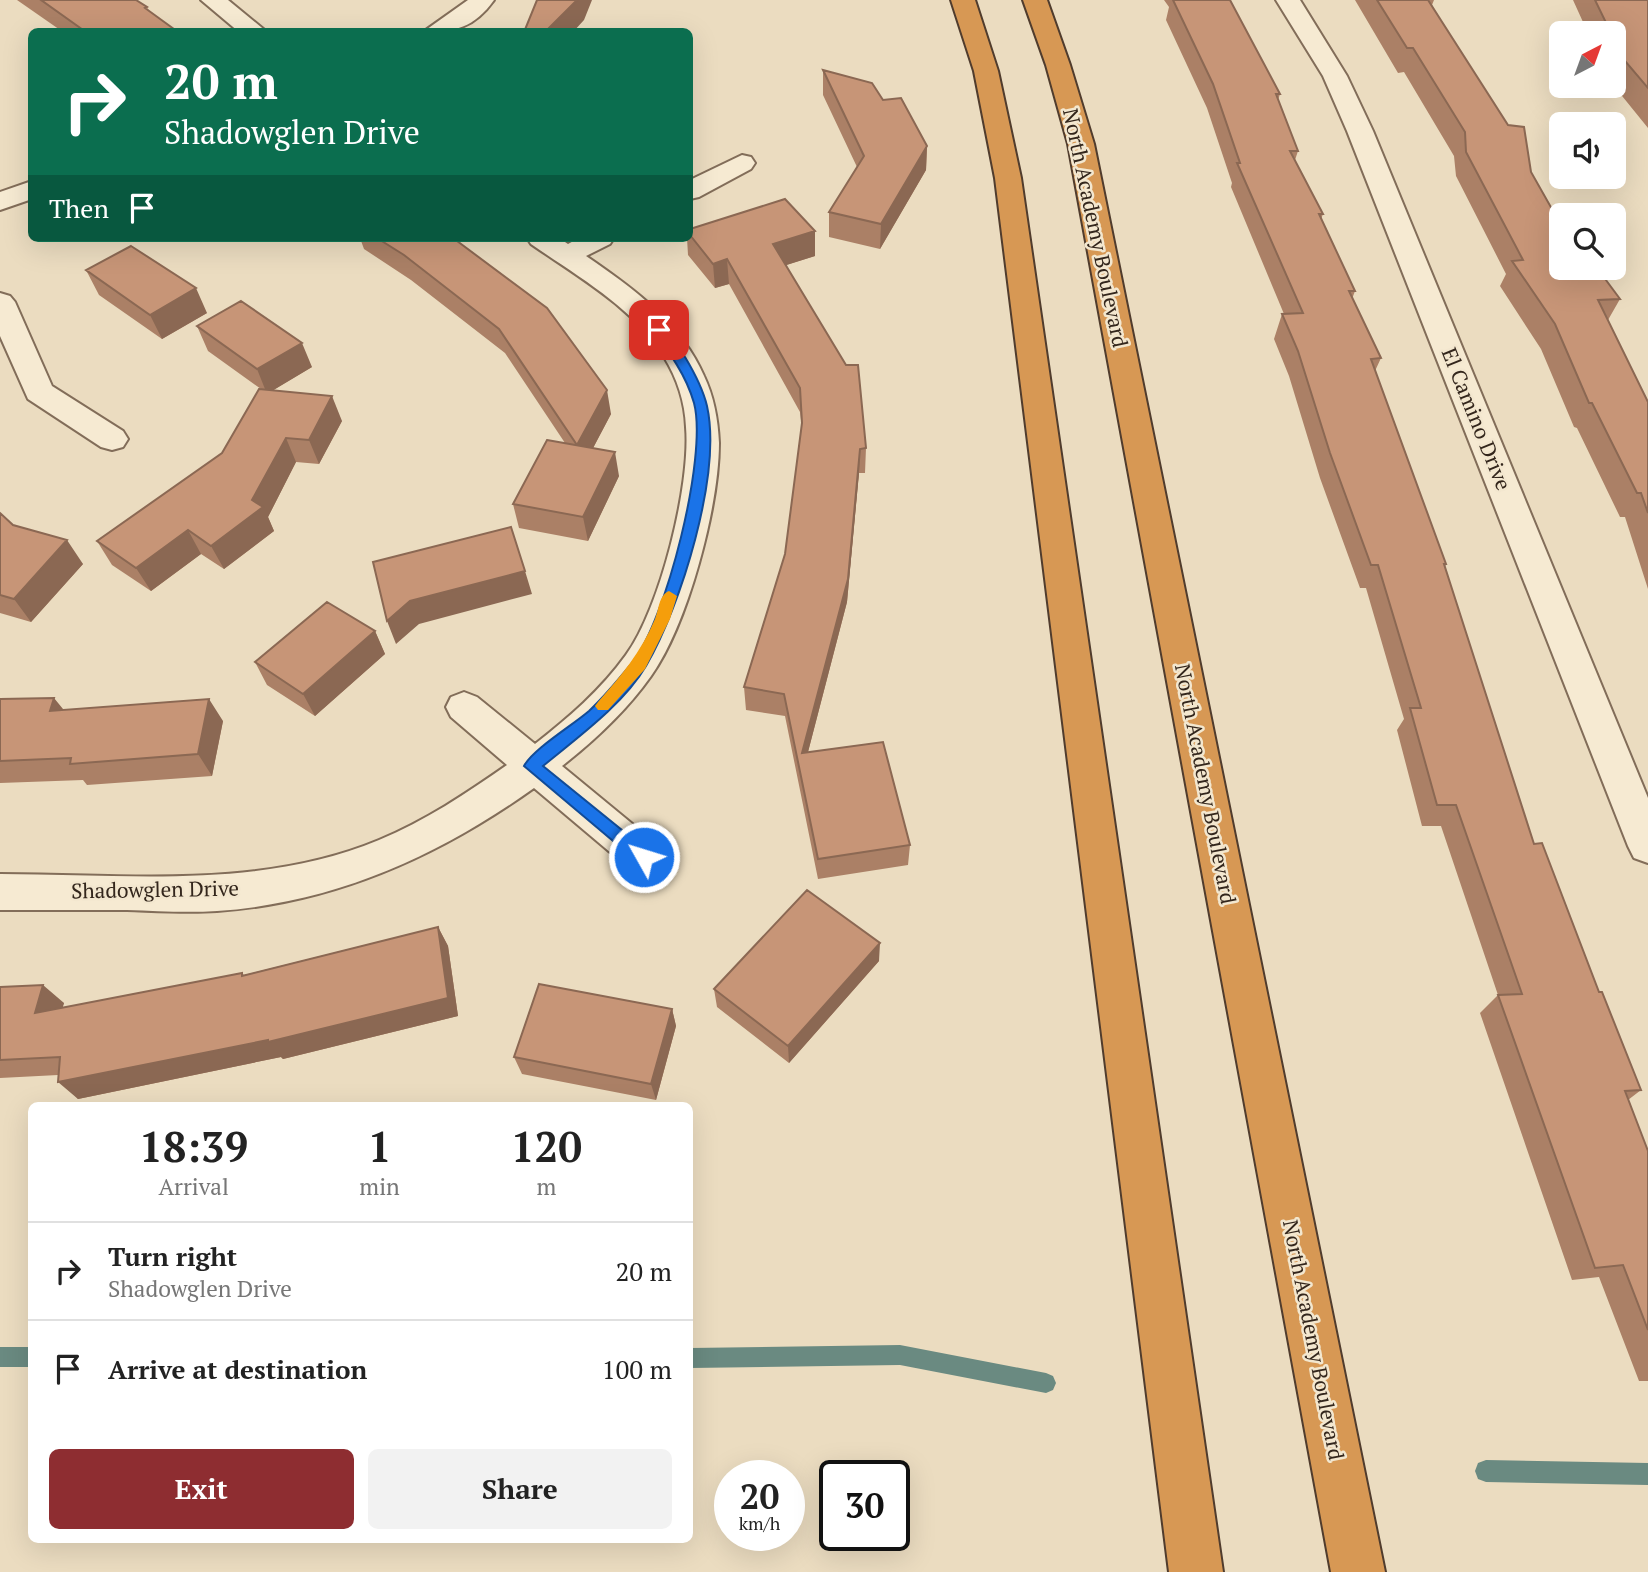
<!DOCTYPE html>
<style>
:root{--surface:#fff;--page:#f2f2f2;--text:#222;--muted:#767676;--line:#e0e0e0;--accent:#8e2d31}
body{margin:0;font-family:"PT Serif",serif;background:var(--page);color:var(--text);height:100vh;display:flex;flex-direction:column;font-size:26px;white-space:nowrap}
*{box-sizing:border-box;margin:0}
p{font-size:23px;color:var(--muted)}
.icon{flex:none;width:38px;height:38px;fill:none;stroke:currentColor;stroke-width:2;stroke-linecap:round;stroke-linejoin:round}
.map{position:relative;flex:1;overflow:hidden}
.panel{position:absolute;left:28px;top:1102px;width:665px;height:441px;display:flex;flex-direction:column;background:var(--surface);border-radius:10px;box-shadow:0 7px 28px #0002}
.panel>*{flex:none}
.guide{position:absolute;left:28px;top:28px;width:665px;height:214px;border-radius:10px;box-shadow:0 7px 28px #0002;background:#0b6e4f;color:#fff;overflow:hidden}
.needle{width:46px;rotate:41deg}
.buttons{position:absolute;left:1549px;top:21px;display:grid;gap:14px}
.buttons a{display:grid;place-items:center;width:77px;height:77px;border-radius:10px;background:var(--surface);box-shadow:0 7px 28px #0002;font-size:35px}
.speed{position:absolute;left:714px;top:1460px;display:flex;gap:14px;font-size:35px;font-weight:700;text-align:center}
.speed>*{display:grid;place-content:center;width:91px;height:91px;border-radius:50%;background:var(--surface);box-shadow:0 7px 28px #0002;line-height:1}
.speed small{font-size:18px;font-weight:400}
.speed .limit{border:4px solid #111;border-radius:10px;background:#fff;color:#111}
.pin{position:absolute;display:grid;place-items:center;width:60px;height:60px;color:#fff;margin:-30px;border-radius:14px;box-shadow:0 4px 10px #0006}
.me{position:absolute;width:77px;margin:-38px;rotate:309deg;stroke-linejoin:round;filter:drop-shadow(0 0 5px #0008)}
.turn{display:flex;align-items:center;gap:24px;height:147px;padding:0 21px;font-size:32px}
.turn .icon{width:91px;height:91px;stroke-width:2.5}
.turn b{display:block;font-size:49px;line-height:60px}
.then{display:flex;align-items:center;height:66px;padding:0 21px;background:#0003;gap:14px;font-size:26px}
.eta{display:flex;justify-content:space-evenly;align-items:center;height:119px;text-align:center}
.eta b{font-size:42px;font-weight:700;line-height:49px}
.cta{display:flex;gap:14px;margin-top:auto;padding:14px 21px}
.cta a{flex:1;height:80px;border-radius:10px;background:var(--accent);color:#fff;font-size:28px;font-weight:700;line-height:80px;text-align:center}
.cta a+a{background:var(--page);color:var(--text)}
ul{padding:0;list-style:none}
li{display:flex;align-items:center;gap:21px;height:98px;padding:0 21px;border-top:2px solid var(--line)}
li div{flex:1}
li b{display:block;font-size:26px}
li em{font-style:normal}
.map>svg:first-child{display:block}
.lines{fill:none;stroke-linecap:round;stroke-linejoin:round}
.stream{fill:#6a8a81;fill-rule:evenodd}
.minor-casing{stroke:#826d59;stroke-width:4}
.highway-casing{stroke:#503c2d;stroke-width:4}
.minor{fill:#f6ead2;fill-rule:evenodd}
.highway{fill:#d79854;fill-rule:evenodd}
.wall{fill:#ab8066}
.shaded-wall{fill:#8b6853}
.building{fill:#c79577;stroke:#8b6853;stroke-width:2}
.route{fill:#1a73e8;stroke:#114b97;stroke-width:2}
.slow{fill:#f59e0b}
.labels{text-anchor:middle;stroke-width:5;stroke-linejoin:round;paint-order:stroke}
.street-label{font-size:21px;fill:#33261c;stroke:#f3e7cf}
</style>
<div class="map">
<svg width="1648" height="1572" viewBox="0 0 1648 1572">
<rect width="100%" height="100%" fill="#ebdcc0"/>
<g class="lines">
<path class="stream" d="M900,1345L1046,1373L1053,1376L1056,1383L1053,1390L1046,1393L900,1365L690,1368V1348Z
M0,1347H32V1367H0Z
M1486,1460L1648,1463V1485L1486,1482L1478,1479L1475,1471L1478,1463Z"/>
<defs>
<path id="minor" d="M201,0H228L267,32H239Z
M468,0H494C474,28 455,32 423,32Z
M1276,0H1300L1347,76L1373,131L1648,798V863L1634,858L1628,846L1347,131L1323,76Z
M742,155L751,157L755,163L751,169L699,197L690,199V180Z
M32,181V199L0,210V192Z
M527,238H559L568,244L579,238H614L610,244L586,256C633,288 681,323 704,376C714,397 718,420 719,443C719,506 688,624 651,676C627,710 595,740 562,766L658,845L664,857L658,869L644,874L630,869L534,788C439,856 335,903 217,911C187,913 157,911 127,910C85,910 42,910 0,910V874C126,874 259,890 379,840C425,821 467,793 507,765L451,717L446,707L451,697L464,692L477,697L535,744C568,718 601,690 626,655C660,609 691,484 686,427C685,402 677,378 664,357C633,307 577,276 531,244Z
M0,293L10,296L15,302L52,386L123,431L128,439L123,447L112,450L101,447L28,399L0,336Z"/>
<path id="highway" d="M951,0H975L998,71L1021,178L1223,1572H1169L995,178L974,71Z
M1023,0H1047L1070,65L1094,144L1385,1572H1331L1068,144L1046,65Z"/>
</defs>
<use href="#minor" class="minor-casing"/>
<use href="#highway" class="highway-casing"/>
<use href="#minor" class="minor"/>
<use href="#highway" class="highway"/>
</g>
<path class="wall" d="M17,0H136L147,7L149,11L178,32H63Z
M1164,0H1230L1280,94L1278,100L1298,151L1295,160L1323,214L1321,219L1355,291L1352,299L1381,358L1375,371L1446,564L1445,567L1534,844L1641,1090L1628,1100L1648,1151V1381H1639L1599,1277L1572,1280L1480,1013L1498,995L1441,826H1422L1397,730L1404,719L1366,588H1360L1320,478L1289,376L1274,339L1282,314H1284L1231,187L1232,183L1207,108L1166,20L1169,7Z
M1355,0H1434L1432,5L1531,172L1561,268L1620,299L1608,320L1648,402V589L1625,517H1620L1577,428L1574,427L1541,349L1500,286L1506,274L1456,176L1454,156L1404,72L1398,73Z
M1573,0H1648V128L1614,86V33H1588Z
M823,70L883,100L927,146L926,170L880,249L829,237V212L857,167L823,95Z
M690,229L815,256L786,265L866,448L865,473H859L847,602L808,752L910,845L908,865L818,879L785,716L746,710L744,687L785,554L802,429L800,412L729,284L715,288L688,255L687,238H690Z
M356,238H453L611,414L593,448L619,476L588,541L519,528L513,504L565,443L505,353L411,280L364,249L360,238L358,240Z
M86,270L207,313L162,339L99,295Z
M197,326L312,367L273,390L342,421L319,464L296,462L268,517L274,531L224,569L201,554L151,591L112,565L97,541L222,453L261,389L208,351Z
M0,513L13,525L83,564L31,622L0,613Z
M375,631L385,654L315,716L267,685L255,662Z
M0,699L63,710L223,721L212,776L87,785L83,780L0,783Z
M438,927L448,946L458,1016L283,1059L281,1057L78,1099L58,1075L0,1078V987L64,1003L62,1008L242,973L244,975Z
M879,961L789,1063L717,1007L714,989Z
M672,1009L676,1026L656,1100L522,1074L514,1057Z"/>
<path class="shaded-wall" d="M577,0H592L584,20L573,32H545Z
M927,146L926,170L880,249L881,224Z
M815,231V256L774,269L773,244Z
M727,259L729,284L715,288L713,264Z
M196,288L207,313L162,339L150,315Z
M302,343L312,367L267,394L257,369Z
M607,390L611,414L582,469L577,445Z
M332,396L342,421L319,464L309,440Z
M286,438L296,462L268,517L274,531L224,569L211,546L252,500Z
M860,449L859,473L847,602L802,775V753Z
M615,452L619,476L588,541L583,517Z
M188,530L201,554L151,591L136,568Z
M67,540L83,564L31,622L14,599Z
M525,571L532,594L419,624L396,644L387,621L410,601Z
M375,631L385,654L315,716L303,694Z
M54,698L72,720L50,711Z
M209,699L223,721L212,776L198,754Z
M438,927L448,946L458,1016L283,1059L281,1057L78,1099L58,1082Z
M880,943L879,961L789,1063L788,1046Z
M43,985L64,1003L56,1031L35,1013Z
M672,1009L676,1026L656,1100L651,1084Z"/>
<path class="building" d="M41,0H136L147,7L145,8L178,32H86Z
M537,0H577L545,32H524Z
M1173,0H1230L1280,94H1276L1298,151H1290L1323,214H1319L1355,291H1349L1381,358L1371,359L1446,564H1444L1534,844L1542,843L1599,992H1602L1641,1090L1625,1091L1648,1151V1330L1623,1265L1595,1268L1498,995L1522,994L1456,805H1437L1410,708H1421L1378,565H1371L1330,453L1298,351L1282,314L1303,313L1237,163H1240L1213,84Z
M1377,0H1428L1508,125L1524,127L1531,172L1561,225V268H1597L1620,299L1598,300L1648,402V513L1641,493H1637L1592,403H1589L1555,324L1512,261L1523,260L1466,152L1465,132L1413,48H1407Z
M1595,0H1648V88L1625,61L1614,37V33H1611Z
M823,70L872,83L883,100L901,98L927,146L881,224L829,212L864,156Z
M785,199L815,231L773,244L846,365H858L866,448L860,449L848,579L802,753L883,742L910,845L818,859L784,694L744,687L785,554L802,423L800,388L727,259L713,264L690,235V229Z
M377,238H453L547,308L607,390L577,445L499,329L404,255Z
M131,246L196,288L150,315L86,270Z
M241,301L302,343L257,369L197,326Z
M259,389L332,396L309,440L286,438L252,500L263,507L211,546L188,530L136,568L97,541L222,453Z
M547,440L615,452L583,517L513,504Z
M0,513L13,525L67,540L14,599L0,595Z
M511,527L525,571L410,601L387,621L373,562Z
M327,602L375,631L303,694L255,662Z
M54,698L50,711L209,699L198,754L70,764L71,758L0,761V699Z
M807,890L880,943L788,1046L714,989Z
M438,927L448,998L268,1042V1040L58,1082L60,1057L0,1060V987L43,985L35,1013L242,973V976Z
M539,984L672,1009L651,1084L514,1057Z"/>
<path class="route" d="M659,326C671,330 679,346 685,357C694,372 703,389 707,406C722,474 681,606 646,666C624,704 577,738 543,766L649,852L652,857L649,862H638L524,766C533,749 573,725 589,711C604,697 619,679 632,663C666,621 708,456 694,403C686,375 670,353 652,330Z"/>
<path class="slow" d="M669,591L677,596L670,619L645,669L608,710H598L595,706L598,702C621,676 641,652 655,619C659,609 659,595 669,591Z"/>
<g class="labels">
<g class="street-label">
<text transform="translate(1095 228) rotate(78)" y="7">North Academy Boulevard</text>
<text transform="translate(1476 419) rotate(68)" y="7">El Camino Drive</text>
<text transform="translate(1205 784) rotate(79)" y="7">North Academy Boulevard</text>
<text transform="translate(155 890) rotate(-1)" y="7">Shadowglen Drive</text>
<text transform="translate(1313 1340) rotate(79)" y="7">North Academy Boulevard</text>
</g>
</g>
</svg>
<div class="buttons">
<a><svg class="needle" viewBox="-14 -14 28 28"><path d="M0-13l5 13h-10z" fill="#e53935"/><path d="M0 13l5-13h-10z" fill="#767676"/></svg></a>
<a><svg class="icon" aria-label="sound" viewBox="0 0 24 24"><path d="M4 9h4l5-4v14l-5-4H4zM17 9q2 3 0 6"/></svg></a>
<a><svg class="icon" aria-label="search" viewBox="0 0 24 24"><circle cx="10" cy="10" r="6"/><path d="M15 15l6 6"/></svg></a>
</div>
<div class="speed"><div>20<small>km/h</small></div><div class="limit">30</div></div>
<div class="pin" style="left:659px;top:330px;background:#d93025"><svg class="icon" aria-label="arrive" viewBox="0 0 24 24"><path d="M6 21V4h12l-3 4 3 4H6"/></svg></div>
<svg class="me" style="left:644px;top:857px" viewBox="-20 -20 40 40"><circle r="17" fill="#1a73e8" stroke="#fff" stroke-width="3"/><path d="M0-11L8 9 0 5-8 9z" fill="#fff"/></svg>
<div class="guide">
<div class="turn"><svg class="icon" aria-label="right" viewBox="0 0 24 24"><path d="M7 20v-9h11M14 6l5 5-5 5"/></svg><div><b>20 m</b>Shadowglen Drive</div></div>
<div class="then">Then<svg class="icon" aria-label="arrive" viewBox="0 0 24 24"><path d="M6 21V4h12l-3 4 3 4H6"/></svg></div>
</div>
<section class="panel">
<div class="eta">
<div><b>18:39</b><p>Arrival</p></div>
<div><b>1</b><p>min</p></div>
<div><b>120</b><p>m</p></div>
</div>
<ul>
<li><svg class="icon" aria-label="right" viewBox="0 0 24 24"><path d="M7 20v-9h11M14 6l5 5-5 5"/></svg><div><b>Turn right</b><p>Shadowglen Drive</p></div><em>20 m</em></li>
<li><svg class="icon" aria-label="arrive" viewBox="0 0 24 24"><path d="M6 21V4h12l-3 4 3 4H6"/></svg><div><b>Arrive at destination</b></div><em>100 m</em></li>
</ul>
<div class="cta"><a>Exit</a><a>Share</a></div>
</section>
</div>
